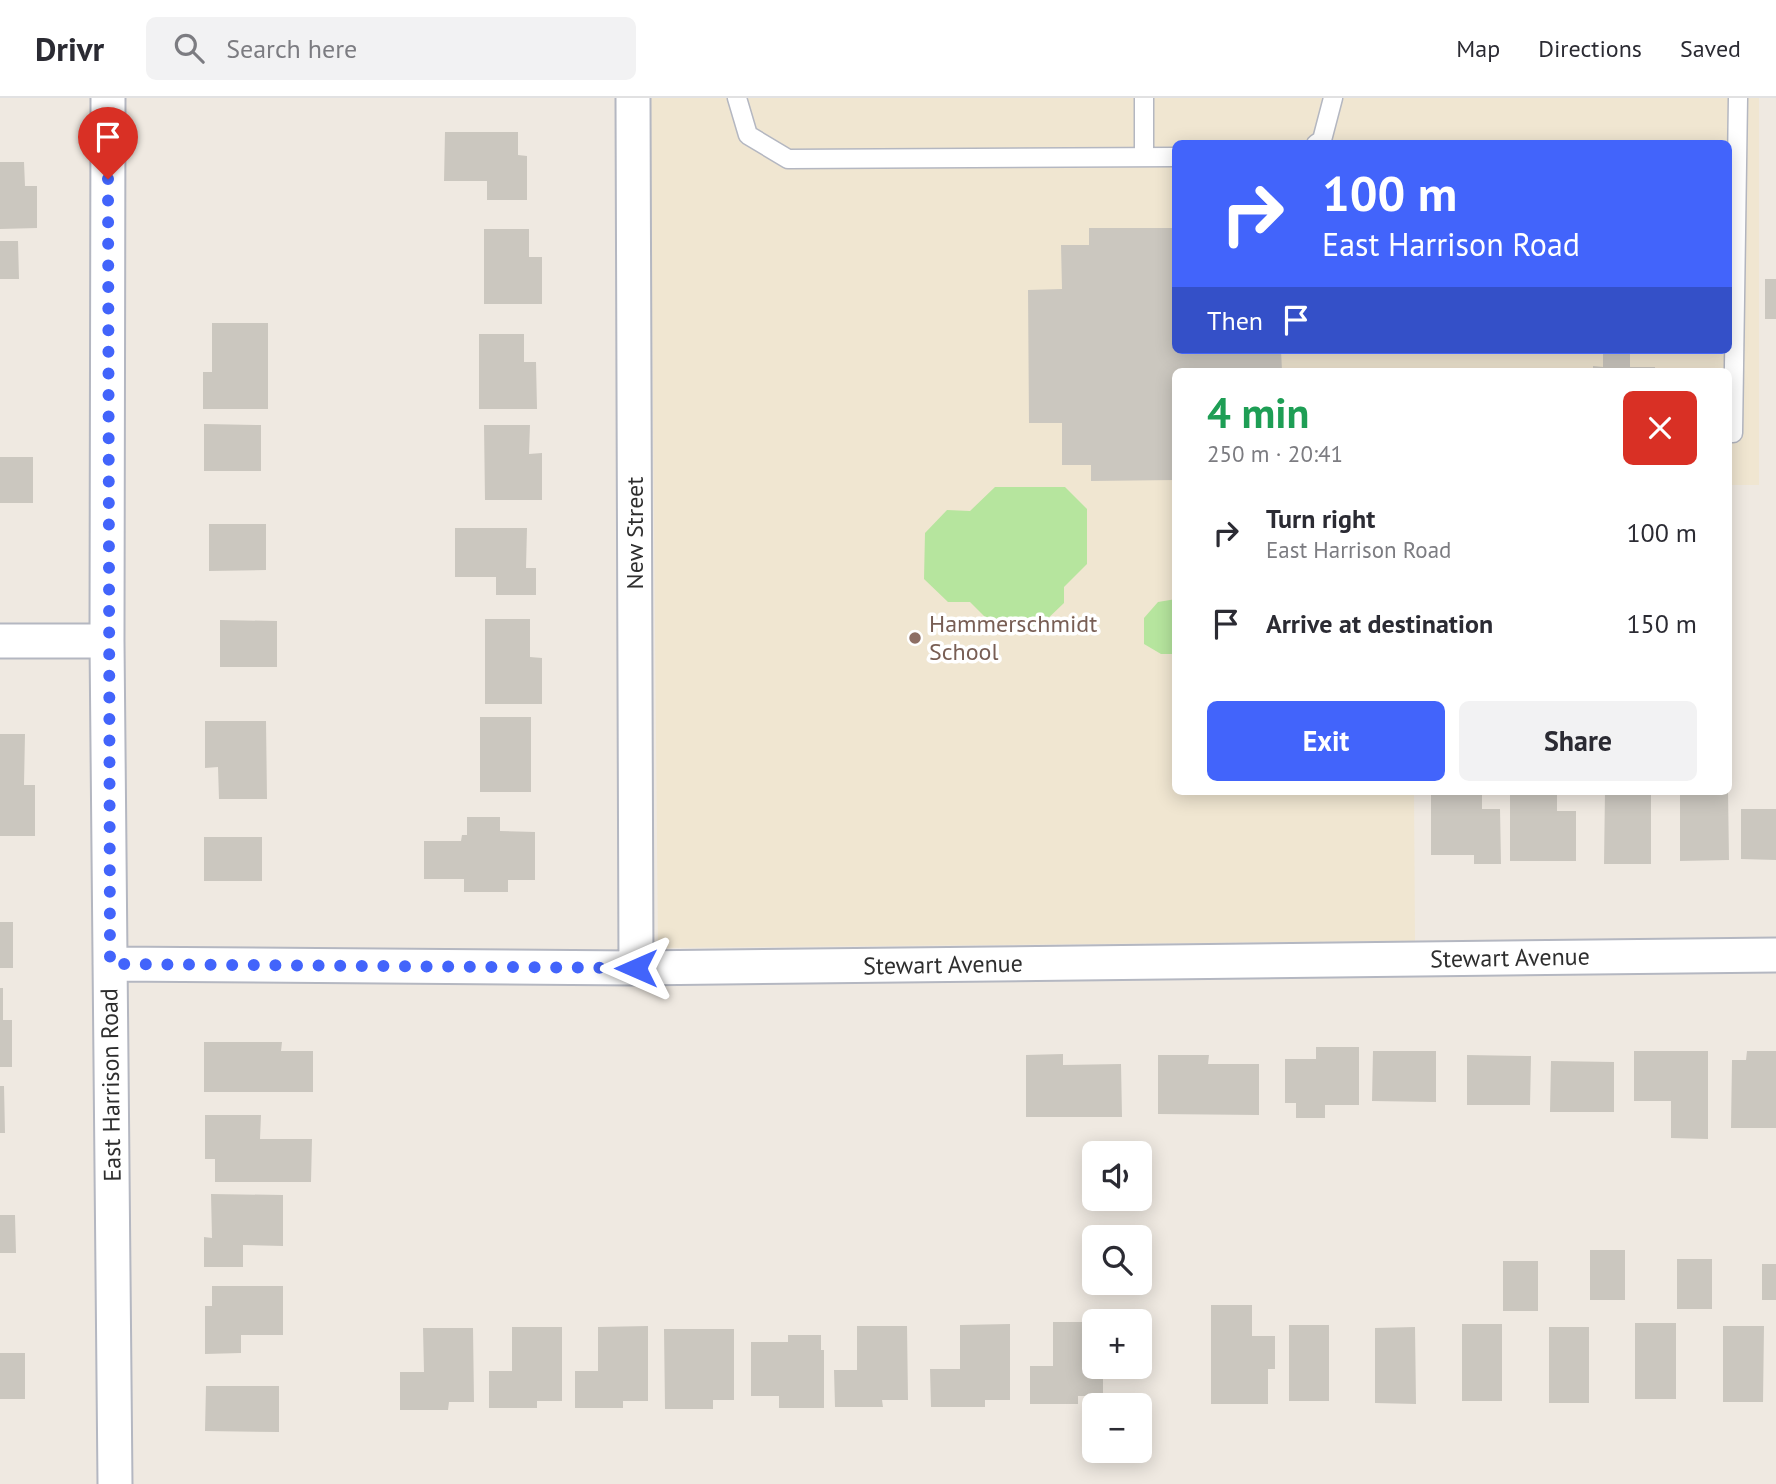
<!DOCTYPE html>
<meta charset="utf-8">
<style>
:root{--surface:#fff;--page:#f2f2f3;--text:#2b2b33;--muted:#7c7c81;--line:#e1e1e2;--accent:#4264fb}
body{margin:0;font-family:"PT Sans",sans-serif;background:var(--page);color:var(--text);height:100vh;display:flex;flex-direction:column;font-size:26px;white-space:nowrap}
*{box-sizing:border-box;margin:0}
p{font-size:23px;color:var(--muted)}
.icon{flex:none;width:38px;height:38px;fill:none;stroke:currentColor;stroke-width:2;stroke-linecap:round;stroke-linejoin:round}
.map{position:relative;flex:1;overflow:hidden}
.details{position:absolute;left:1172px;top:270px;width:560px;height:427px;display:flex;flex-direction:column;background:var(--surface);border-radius:10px;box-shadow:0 4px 18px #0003}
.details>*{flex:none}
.top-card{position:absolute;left:1172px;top:42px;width:560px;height:214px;border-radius:10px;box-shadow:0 4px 18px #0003;background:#4264fb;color:#fff;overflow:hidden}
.fabs{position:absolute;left:1082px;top:1043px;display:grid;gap:14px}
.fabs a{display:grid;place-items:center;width:70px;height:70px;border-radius:10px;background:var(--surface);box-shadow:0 4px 18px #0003;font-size:35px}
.pin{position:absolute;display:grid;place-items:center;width:60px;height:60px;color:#fff;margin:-72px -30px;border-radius:50% 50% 50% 0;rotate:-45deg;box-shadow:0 0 7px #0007}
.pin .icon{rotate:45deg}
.me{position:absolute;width:77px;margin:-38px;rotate:270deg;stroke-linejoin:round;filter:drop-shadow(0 0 5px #0008)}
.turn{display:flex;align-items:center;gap:24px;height:147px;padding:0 35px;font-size:32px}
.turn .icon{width:91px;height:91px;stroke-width:2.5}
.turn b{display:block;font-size:49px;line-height:60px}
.then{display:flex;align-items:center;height:66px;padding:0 35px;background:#0003;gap:14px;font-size:26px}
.round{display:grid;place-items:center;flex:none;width:74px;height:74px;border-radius:10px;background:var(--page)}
.head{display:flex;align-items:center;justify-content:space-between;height:119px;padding:0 35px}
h1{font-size:42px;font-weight:600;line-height:52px;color:#1e9e55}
.button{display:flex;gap:14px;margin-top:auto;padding:14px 35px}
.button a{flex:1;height:80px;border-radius:10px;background:var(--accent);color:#fff;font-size:28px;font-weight:600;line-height:80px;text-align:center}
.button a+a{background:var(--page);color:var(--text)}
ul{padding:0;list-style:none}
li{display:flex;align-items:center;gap:21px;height:91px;padding:0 35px}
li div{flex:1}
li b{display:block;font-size:26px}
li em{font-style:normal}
header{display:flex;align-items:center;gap:42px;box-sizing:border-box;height:98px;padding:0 35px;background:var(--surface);border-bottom:2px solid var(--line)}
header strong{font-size:33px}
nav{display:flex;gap:38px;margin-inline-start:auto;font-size:24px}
.search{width:490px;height:63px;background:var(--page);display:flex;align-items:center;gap:18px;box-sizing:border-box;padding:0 24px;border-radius:10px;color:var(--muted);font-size:26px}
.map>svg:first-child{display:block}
.education{fill:#f0e6d1;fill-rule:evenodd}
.green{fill:#b6e59e}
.building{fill:#cbc7bf}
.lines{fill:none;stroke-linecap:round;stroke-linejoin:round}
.service-casing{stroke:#b4b7c1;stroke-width:21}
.minor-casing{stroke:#b4b7c1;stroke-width:37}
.service{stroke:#fff;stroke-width:18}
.minor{stroke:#fff;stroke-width:33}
.route{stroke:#4264fb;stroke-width:12;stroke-dasharray:0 21.6}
.education-dot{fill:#8d6e63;stroke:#fff;stroke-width:2.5}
.labels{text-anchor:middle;stroke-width:7;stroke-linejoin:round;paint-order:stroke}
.street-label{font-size:24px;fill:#2e2e2e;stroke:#fff}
.education-label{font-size:24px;fill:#785e54;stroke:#fff;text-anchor:start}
</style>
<header>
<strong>Drivr</strong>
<div class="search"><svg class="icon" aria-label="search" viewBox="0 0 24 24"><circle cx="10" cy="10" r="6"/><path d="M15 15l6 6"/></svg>Search here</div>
<nav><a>Map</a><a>Directions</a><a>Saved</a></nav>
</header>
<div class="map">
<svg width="1776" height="1386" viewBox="0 0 1776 1386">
<rect width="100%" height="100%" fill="#efe9e1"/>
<path class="education" d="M650,0H1759V387H1729V273H1176V693H1414L1415,843L658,850ZM1176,46H1729V252H1176Z"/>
<path class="green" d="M995,389H1065L1087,411V466L1064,489V505L1040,528L993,527L970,504H948L924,481L925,435L947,412L970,413Z
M1176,501V556H1161L1144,546V520L1158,504Z"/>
<path class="building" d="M445,34H518V57L527,58V102H487V83H444Z
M0,64H24L25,88H37V130L0,131Z
M1089,130H1176V252H1281L1282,273H1176V382L1091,383V367H1062V325H1029L1028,192L1062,191L1061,147H1089Z
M484,131H529V159H542V206H484Z
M0,143H18L19,181H0Z
M1765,181H1776V221H1765Z
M212,225H268V311H203V274H212Z
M479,236H524V264H536L537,311H479Z
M1603,252H1630V269H1655V273H1593V268L1603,269Z
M204,326L261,327V373H204Z
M484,327H530L529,356L542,355V402H485Z
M0,359H33V405H0Z
M209,426H266V472L209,473Z
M455,430H527L526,470H536V497H496V479H455Z
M485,521H530V559L542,560V606H485Z
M220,522L277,523V569H220Z
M480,619H531V694H480Z
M205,623H266L267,701H219L218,669L205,670Z
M0,636H25L24,687H35V738H0Z
M1431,693H1482V711H1500L1501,766H1474V757H1431Z
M1510,693H1557V713H1576V763H1510Z
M1605,693H1651V766H1604Z
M1680,693H1728L1729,762L1680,763Z
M1741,711H1776V762L1741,761Z
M467,719H500V733L535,734V782H508V794H464V781H424V743H461L462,737H467Z
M204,739H262V783H204Z
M0,824H13V870H0Z
M0,890H3V922H12V969H0Z
M204,944H282L281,953H313V994H204Z
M1316,949H1359V1007H1325V1020H1296V1005H1285V961H1316Z
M1373,953H1436V1004L1372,1003Z
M1634,953H1708V1041L1671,1040V1003H1634Z
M1747,953H1776V1030H1731L1732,962H1746Z
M1063,956V967L1121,966L1122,1019H1026V957Z
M1158,957H1209L1208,966H1259V1017L1158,1016Z
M1467,957L1531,958L1530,1007H1467Z
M1551,963L1614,964V1014H1550Z
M0,988H4L5,1035H0Z
M205,1017H261L260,1041H312L311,1084H215V1061H205Z
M211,1096L283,1097V1148L243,1147V1169H204V1139L212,1140Z
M0,1117H15L16,1155H0Z
M1590,1152H1625V1202H1590Z
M1677,1161H1712V1211H1677Z
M1503,1163H1538V1213H1503Z
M1762,1166H1776V1202H1762Z
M212,1188H283V1237H241V1255L205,1256V1208H212Z
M1211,1207H1252V1238H1275V1271H1268V1306H1211Z
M1053,1224H1094V1269H1103V1298H1078V1306H1030V1268H1053Z
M1635,1225H1676V1301H1635Z
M1010,1226V1302H985V1309H931L930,1271H960V1227Z
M1462,1226H1502V1303H1462Z
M1289,1227H1329V1303H1289Z
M648,1228V1303H623V1310H575V1273H598V1229Z
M857,1228H907L908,1302H882L883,1309H835L834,1272H857Z
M1723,1228H1764L1763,1304H1723Z
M512,1229H562V1303H537V1310H489V1273H512Z
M1415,1229L1416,1306L1375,1305V1230Z
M1549,1229H1589V1305H1549Z
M423,1230H473L474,1304H449L448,1312H400V1274H424Z
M664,1231H734V1302H713V1311H665Z
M788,1237H821V1252H824V1310H779V1298H751V1244H788Z
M0,1255H25V1301H0Z
M206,1288H279V1334L205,1333Z"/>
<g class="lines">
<defs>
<path id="service" d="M737,0L748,37L788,61L1176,59
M1144,0V59
M1316,46L1322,42L1333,0
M1729,335H1733L1738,0"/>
<path id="minor" d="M108,0L107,543L115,1386
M633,0L636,870
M0,543H107
M110,866L636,870L1776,857"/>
</defs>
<use href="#service" class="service-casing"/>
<use href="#minor" class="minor-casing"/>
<use href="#service" class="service"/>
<use href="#minor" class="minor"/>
</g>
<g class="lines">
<path class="route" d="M108,81L110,866L636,870"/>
</g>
<circle class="education-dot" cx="915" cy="540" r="7"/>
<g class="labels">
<g class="street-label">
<text transform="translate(635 435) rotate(-90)" y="8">New Street</text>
<text transform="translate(1510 860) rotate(-1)" y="8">Stewart Avenue</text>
<text transform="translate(943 867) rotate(-1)" y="8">Stewart Avenue</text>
<text transform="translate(111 987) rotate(-91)" y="8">East Harrison Road</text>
</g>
<g class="education-label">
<text x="929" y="534">Hammerschmidt<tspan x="929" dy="28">School</tspan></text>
</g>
</g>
</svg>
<div class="fabs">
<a><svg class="icon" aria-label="sound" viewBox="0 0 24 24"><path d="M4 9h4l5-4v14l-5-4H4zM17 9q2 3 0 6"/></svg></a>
<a><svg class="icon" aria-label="search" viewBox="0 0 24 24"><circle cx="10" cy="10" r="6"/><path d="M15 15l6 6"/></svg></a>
<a>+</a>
<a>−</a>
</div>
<div class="pin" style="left:108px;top:81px;background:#d93025"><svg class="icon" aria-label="arrive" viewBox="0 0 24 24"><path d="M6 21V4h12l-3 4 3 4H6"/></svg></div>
<svg class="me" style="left:636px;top:870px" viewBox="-20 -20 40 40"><path d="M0-17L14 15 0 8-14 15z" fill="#4264fb" stroke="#fff" stroke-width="4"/></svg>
<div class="top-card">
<div class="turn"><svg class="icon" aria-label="right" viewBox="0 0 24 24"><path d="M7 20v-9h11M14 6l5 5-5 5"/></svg><div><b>100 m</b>East Harrison Road</div></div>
<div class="then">Then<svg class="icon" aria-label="arrive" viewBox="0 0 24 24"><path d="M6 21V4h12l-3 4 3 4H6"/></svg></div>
</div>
<section class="details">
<div class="head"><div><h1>4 min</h1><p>250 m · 20:41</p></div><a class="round" style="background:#d93025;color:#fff"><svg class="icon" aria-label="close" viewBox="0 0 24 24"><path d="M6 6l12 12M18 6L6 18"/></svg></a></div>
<ul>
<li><svg class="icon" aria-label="right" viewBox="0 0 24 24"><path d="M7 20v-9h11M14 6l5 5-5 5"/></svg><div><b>Turn right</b><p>East Harrison Road</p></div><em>100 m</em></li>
<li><svg class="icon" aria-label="arrive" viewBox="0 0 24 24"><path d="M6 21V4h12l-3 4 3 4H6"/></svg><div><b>Arrive at destination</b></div><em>150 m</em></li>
</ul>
<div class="button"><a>Exit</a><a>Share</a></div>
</section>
</div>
